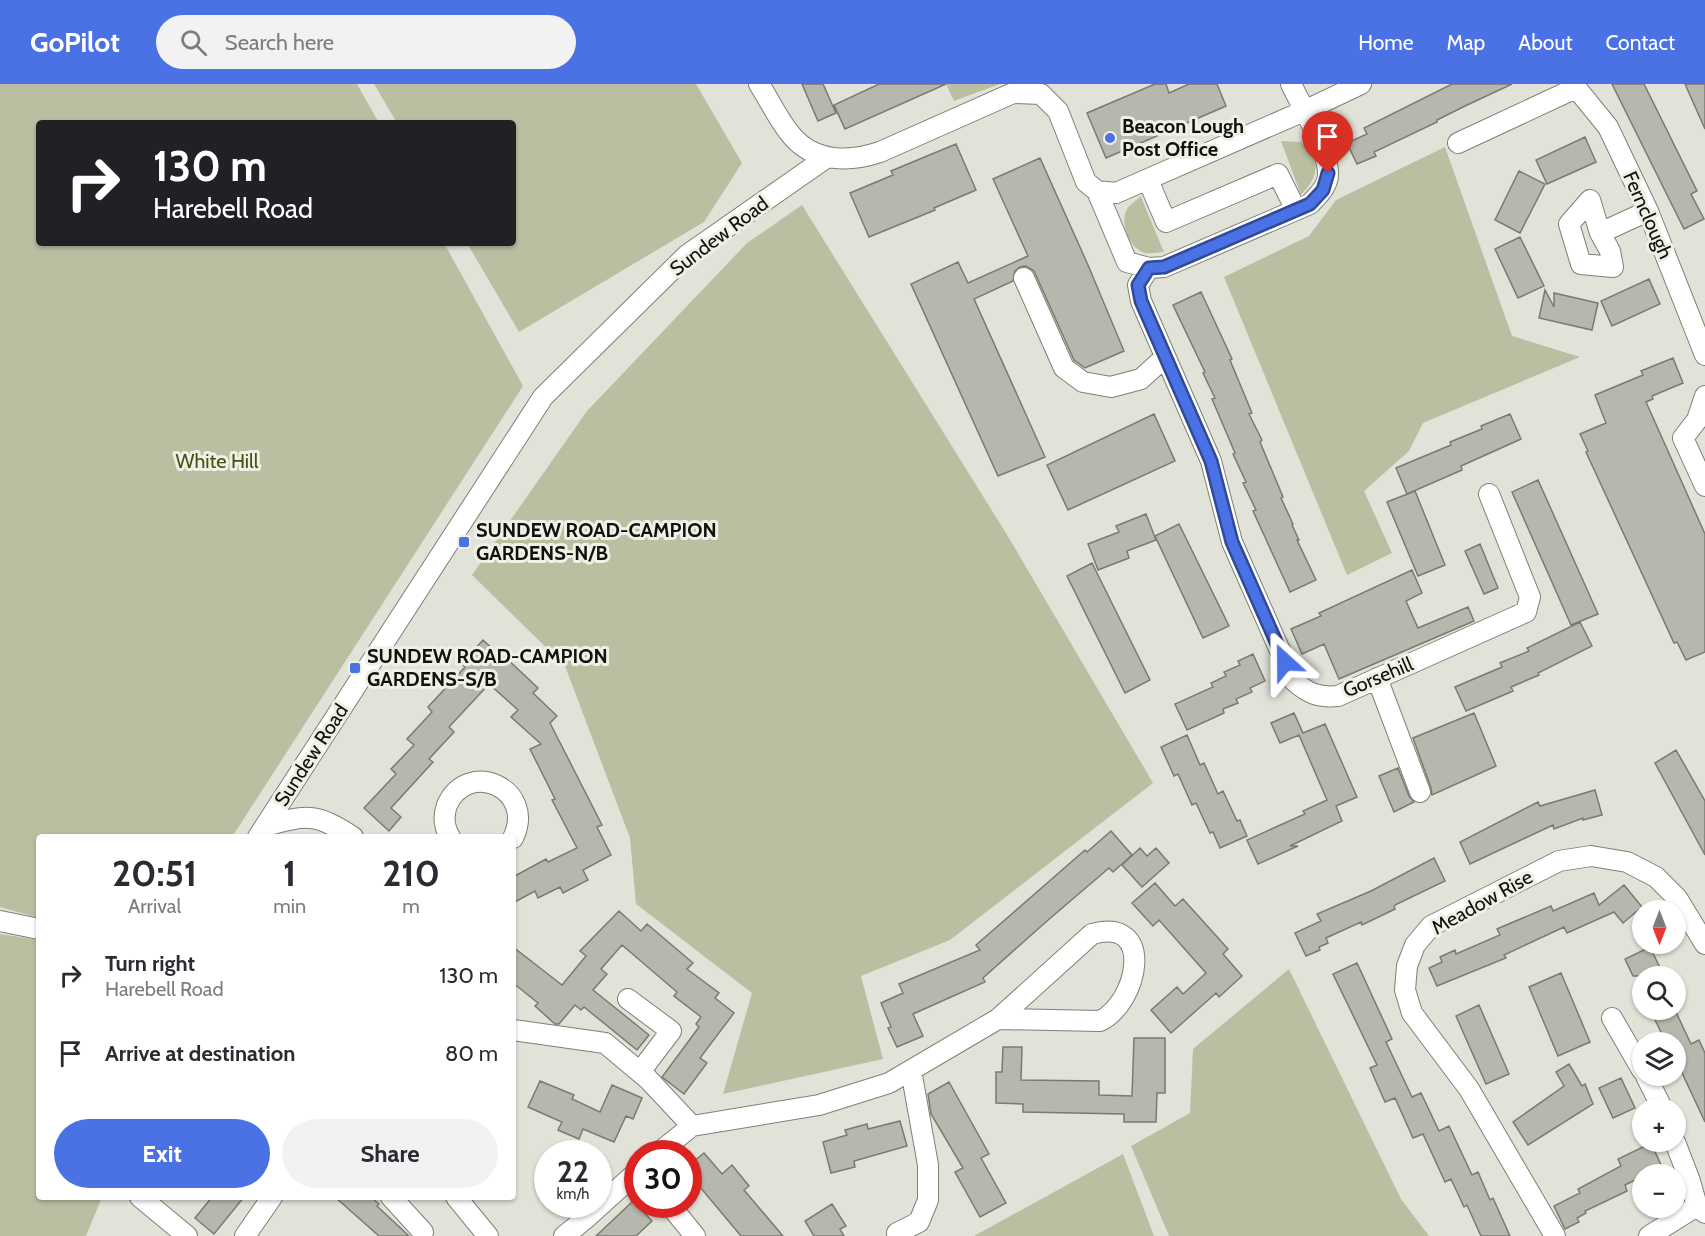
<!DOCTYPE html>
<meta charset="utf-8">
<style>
:root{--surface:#fff;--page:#f2f2f3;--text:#2b2b33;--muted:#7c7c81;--accent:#4a72e5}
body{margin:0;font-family:Cabin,sans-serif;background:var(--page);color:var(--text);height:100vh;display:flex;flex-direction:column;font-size:22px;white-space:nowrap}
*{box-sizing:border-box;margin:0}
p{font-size:20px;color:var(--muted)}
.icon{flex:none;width:33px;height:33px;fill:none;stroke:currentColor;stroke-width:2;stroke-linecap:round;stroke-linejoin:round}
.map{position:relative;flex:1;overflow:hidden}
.side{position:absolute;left:36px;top:750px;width:480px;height:366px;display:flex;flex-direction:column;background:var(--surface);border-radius:6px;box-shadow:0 2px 4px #0004}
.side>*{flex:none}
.hud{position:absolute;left:36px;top:36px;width:480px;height:126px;border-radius:6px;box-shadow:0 2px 4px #0004;background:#202124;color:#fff;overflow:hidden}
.needle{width:39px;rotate:180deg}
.fabs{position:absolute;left:1632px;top:816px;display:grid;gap:12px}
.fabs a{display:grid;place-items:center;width:54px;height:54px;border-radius:50%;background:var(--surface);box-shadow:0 2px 4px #0004;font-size:30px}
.speed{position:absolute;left:534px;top:1056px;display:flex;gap:12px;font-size:30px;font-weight:700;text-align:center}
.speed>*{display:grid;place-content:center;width:78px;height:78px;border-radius:50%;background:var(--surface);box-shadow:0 2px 4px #0004;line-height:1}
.speed small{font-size:15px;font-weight:400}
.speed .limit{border:9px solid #d22;background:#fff;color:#111}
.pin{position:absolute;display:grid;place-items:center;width:51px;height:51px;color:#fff;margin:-62px -26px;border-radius:50% 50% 50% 0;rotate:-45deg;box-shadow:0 0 6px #0007}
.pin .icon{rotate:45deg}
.me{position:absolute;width:66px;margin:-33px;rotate:336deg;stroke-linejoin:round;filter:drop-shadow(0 0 4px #0008)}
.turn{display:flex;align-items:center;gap:21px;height:126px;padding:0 18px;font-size:27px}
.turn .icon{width:78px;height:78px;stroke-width:2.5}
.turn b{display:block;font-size:42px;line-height:51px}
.eta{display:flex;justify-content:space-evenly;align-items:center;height:102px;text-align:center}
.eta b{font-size:36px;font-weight:700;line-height:42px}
.cta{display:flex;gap:12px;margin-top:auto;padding:12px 18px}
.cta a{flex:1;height:69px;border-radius:36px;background:var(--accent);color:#fff;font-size:24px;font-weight:700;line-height:69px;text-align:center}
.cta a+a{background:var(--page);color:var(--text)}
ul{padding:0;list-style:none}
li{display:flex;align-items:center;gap:18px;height:78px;padding:0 18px}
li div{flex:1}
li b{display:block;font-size:22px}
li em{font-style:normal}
header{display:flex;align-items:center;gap:36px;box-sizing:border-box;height:84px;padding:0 30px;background:var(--accent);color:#fff}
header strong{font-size:28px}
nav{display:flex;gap:33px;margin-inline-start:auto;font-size:21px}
.search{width:420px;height:54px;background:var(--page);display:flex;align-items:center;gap:15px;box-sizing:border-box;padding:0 21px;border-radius:33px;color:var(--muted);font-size:22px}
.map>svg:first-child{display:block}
.green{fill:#babfa2}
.building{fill:#b6b8ae;stroke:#797b71;stroke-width:1.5}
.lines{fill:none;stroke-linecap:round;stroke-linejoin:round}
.minor-casing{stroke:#7e8077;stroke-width:22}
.minor{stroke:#fff;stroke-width:20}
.route-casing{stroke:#304a95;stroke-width:15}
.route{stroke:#4a72e5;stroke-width:10}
.poi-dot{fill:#4a72e5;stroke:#eef1e6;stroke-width:2}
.labels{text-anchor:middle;stroke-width:6;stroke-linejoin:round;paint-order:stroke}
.poi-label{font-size:20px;font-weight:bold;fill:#11120e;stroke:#eef1e6;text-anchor:start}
.street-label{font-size:20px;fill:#11120e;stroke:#eef1e6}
.park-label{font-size:20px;fill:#474f13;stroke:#eef1e6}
</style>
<header>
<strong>GoPilot</strong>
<div class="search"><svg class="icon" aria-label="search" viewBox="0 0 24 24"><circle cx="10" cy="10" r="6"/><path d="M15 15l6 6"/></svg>Search here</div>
<nav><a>Home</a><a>Map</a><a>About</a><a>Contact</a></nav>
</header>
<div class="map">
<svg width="1705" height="1152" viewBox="0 0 1705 1152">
<rect width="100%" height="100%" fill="#e1e3d9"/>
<path class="green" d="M0,0H357L379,39H39V159H444L523,302L232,753H39V834L0,823Z
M374,0H696L742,79L704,138L519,248L467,159H513V39H397Z
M946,0H1000L954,17Z
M1281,57L1301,58C1322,77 1319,92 1301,111Z
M1445,63L1512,252L1580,273L1423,339L1409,367L1364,407L1392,469L1347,491L1224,193L1309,152L1336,116Z
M1141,112L1143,118L1164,168C1159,168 1150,170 1145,169C1130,165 1119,139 1127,125C1129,121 1137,116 1141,112Z
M802,121L1009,454L1153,699L950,856L861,892L883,975L723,1010L752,909L636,820L630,754L565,582L472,491L587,327L747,159Z
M0,850L39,856V1113H102L86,1152H0Z
M1289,885L1401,1115L1429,1152H1169L1131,1062L1190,1029L1193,965Z
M1123,1070L1154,1152H974Z"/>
<path class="building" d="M802,0H823L836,29L818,37Z
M879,0H946L845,45L834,21Z
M1155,0H1166L1169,9L1189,0H1217L1226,22L1106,74L1087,29Z
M1452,0H1512L1465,22L1437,36V38L1374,68L1376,72L1357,80L1347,59L1367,50L1364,44Z
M1612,0H1644L1697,107L1691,110L1704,135L1684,145Z
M1685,0H1705V45Z
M1585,53L1596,78L1547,100L1536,76Z
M956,60L976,106L934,124L935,126L869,153L850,109L893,91L891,87Z
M1040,74L1088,181L1124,267L1085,284L1074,276L1034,187L1026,182L1020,183L1015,187L1013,197L974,215L1045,373L998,392L911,200L958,178L968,199L1028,172L993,95Z
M1519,87L1545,100L1520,149L1495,136Z
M1520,153L1544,202L1518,214L1495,165Z
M1649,195L1660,220L1612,242L1601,217Z
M1545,206L1554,223V209L1598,219L1592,246L1539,234Z
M1201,208L1232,275L1230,276L1252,329L1249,330L1262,356L1260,358L1283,413L1281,414L1293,440L1292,441L1299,456H1297L1316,496L1290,508L1253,427L1256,426L1243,399L1246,398L1233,370L1235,369L1212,315L1215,314L1203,289L1205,288L1173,221Z
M1673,274L1683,299L1652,312L1653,315L1646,318L1705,450V568L1686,576L1677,558L1674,559L1586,368L1588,367L1580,350L1606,339L1595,311L1643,291L1641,287Z
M1154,330L1175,377L1068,426L1047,381Z
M1510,330L1521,355L1461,382L1462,386L1407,410L1396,384L1451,361L1450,358L1482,345L1481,342Z
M1538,396L1598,530L1571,541L1512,408Z
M1415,407L1445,481L1418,492L1387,418Z
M1146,430L1156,456L1127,467L1129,474L1098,486L1088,460L1119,448L1116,442Z
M1179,440L1229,542L1203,554L1155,452Z
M1480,460L1498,504L1484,510L1465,467Z
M1092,479L1150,596L1125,609L1067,492Z
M1412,486L1422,509L1406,517L1418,544L1468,523L1474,537L1339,595L1324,560L1302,570L1291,545L1321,532L1319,529Z
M1580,538L1592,562L1538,589L1539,591L1511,603L1513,607L1466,627L1455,603L1502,583L1500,579L1529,567L1527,564Z
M483,556L504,575L505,573L538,604L533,609L557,632L550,639L602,741L597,743L611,771L583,786L588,796L563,809L560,803L538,814L535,807L513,819V793L546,775L548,778L577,764L552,716L555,715L530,665L541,660L511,633L518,626L489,600L449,643L454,648L429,675L433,678L391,724L401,733L389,747L364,724L396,690L391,685L414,661L407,655L432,628L428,623L465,583L461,580Z
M1253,570L1265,597L1250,604L1252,608L1236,615L1238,619L1223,625L1224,629L1187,646L1175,620L1213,603L1211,599L1226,592L1224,588L1240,581L1238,577Z
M1294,629L1303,649L1325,640L1357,713L1336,722L1342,737L1290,762H1298L1258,780L1247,756L1305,730L1303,727L1327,716L1299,651L1280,659L1271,639Z
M1474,629L1496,682L1432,711L1431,704L1413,654Z
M1187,651L1200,681L1204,679L1218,710L1223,707L1237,737L1240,736L1247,752L1220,764L1213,748L1210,749L1196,719L1192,721L1178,690L1174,692L1161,663Z
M1676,666L1705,717V771L1655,679Z
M1398,684L1409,712L1414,718L1394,728L1379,692Z
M1595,706L1602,731L1583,736V734L1554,745L1553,741L1470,780L1460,758L1538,718L1540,722Z
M1111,747L1132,771L1113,788L1109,784L1047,837L983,894L985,898L913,930L923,952L897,963L888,944L891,943L881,919L903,909L899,900L980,866L976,861L1085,766L1087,768Z
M1140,764L1147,772L1156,764L1169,779L1142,803L1122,781Z
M1434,774L1445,797L1397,820L1394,822L1395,825L1362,841L1361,838L1326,854L1328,859L1319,863L1320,866L1306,872L1295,849L1321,837L1317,830L1371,807Z
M1155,799L1175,822L1183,815L1228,865L1223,870L1242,892L1219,913L1216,909L1171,949L1151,926L1177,903L1183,910L1206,889L1159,836L1153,842L1132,819Z
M1624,801L1642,823L1623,839L1614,828L1567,849L1564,843L1504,871L1506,874L1437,902L1429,884L1442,878L1440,873L1455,866L1456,870L1500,851L1497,845L1551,822L1553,827L1594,809L1599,821Z
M619,827L641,847L647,840L693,879L687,885L719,909L715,914L734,929L700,974L707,979L684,1010L662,993L699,943L696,940L701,933L674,912L677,908L622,861L601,885L607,890L593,906L649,951L637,966L584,923L581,926L575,921L559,940H555L535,922L538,919L513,899V863L562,901L586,872L580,867Z
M1650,863L1664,892H1633L1625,875Z
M1357,879L1392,955L1386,958L1412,1013L1421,1009L1439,1047L1449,1042L1472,1091L1478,1088L1490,1116L1493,1114L1510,1152H1481L1467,1121L1464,1123L1451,1095L1445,1098L1423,1050L1413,1054L1395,1014L1385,1018L1370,984L1377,981L1333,890Z
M1561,889L1590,958L1558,972L1529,903Z
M1479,921L1509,990L1486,1000L1456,932Z
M1650,926H1675L1691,960L1699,956L1705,969V1038L1676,976V958H1666Z
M1134,954H1165V1009H1157L1156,1038H1124V1030L1023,1028V1020L996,1019V988H1002L1003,963H1022L1021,996L1099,997V1011L1132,1012Z
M1569,980L1582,1002L1585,1000L1593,1020L1528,1061L1513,1038L1564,1002L1556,988Z
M1621,994L1635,1024L1613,1034L1599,1004Z
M540,997L574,1011L572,1015L600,1028L612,1001L642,1014L633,1035L626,1032L614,1058L583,1045L579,1055L558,1046L562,1038L528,1023Z
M949,998L989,1070L981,1074L1006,1119L980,1133L955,1088L963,1084L931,1030L928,1010Z
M900,1037L907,1062L854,1077L855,1083L831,1089L823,1058L847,1051L845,1046L867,1040L868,1045Z
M1651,1059L1662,1083L1625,1101L1627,1107L1585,1127L1586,1129L1577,1134L1579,1138L1565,1145L1554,1122L1580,1109L1578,1105L1621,1082L1618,1075Z
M704,1069L722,1090L732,1081L749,1102L744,1106L783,1152H741L700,1103L688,1113V1082Z
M212,1113H244L214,1150L195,1134Z
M335,1113H371L379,1120L377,1122L409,1152H379Z
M633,1117L652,1137L636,1152H596Z
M832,1120L846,1142L840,1145L844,1152H814L805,1137Z"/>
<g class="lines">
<defs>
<path id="minor" d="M759,0C770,17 779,37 792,52C815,79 850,78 880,68L1013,9L1041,10L1058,27L1086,98L1097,107L1116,109L1304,27L1361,0
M1573,0L1608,43L1648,127L1705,271
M1458,59L1576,4
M1148,96L1166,138L1278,90L1296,126
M1097,107L1127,178L1149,184L1164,183L1310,120C1318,111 1329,102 1328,88C1327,64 1302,23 1291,0
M1600,149L1610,167L1613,183L1581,180L1569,140L1590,116L1600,149L1648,127
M1149,184L1138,201L1141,217L1211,377L1232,458L1293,596C1307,609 1318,614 1338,612L1526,528L1530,513L1489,410
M1024,194L1064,284L1083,298L1111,303L1141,295L1165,273
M1705,312L1697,336L1683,354L1705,402
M1377,594L1420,708
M265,742C306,731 315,728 353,753
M258,753L543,313L687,171L826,74
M450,753C444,743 443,732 447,721C468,674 537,705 513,754
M0,837L39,845
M628,915L671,947L640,988
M1612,934L1642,986
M513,946L605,959L648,995L692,1042
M1646,992L1662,1024
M1675,1058L1690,1097L1697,1122L1705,1129
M657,1070L692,1042L819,1021L889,999L998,935L1092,850C1156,832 1138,919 1100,937L998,935
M140,1113L187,1152
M391,1113L423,1148
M456,1113L488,1152
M669,1120L695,1152
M897,1149L919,1138L928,1116V1081L911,986
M245,1152L272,1113
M564,1152L584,1136L638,1087
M1555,1152L1469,1005L1412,929L1405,906L1407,882L1415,861L1431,842L1559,777L1591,772L1627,778L1656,793L1677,814L1705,860
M1649,1152L1697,1122"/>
</defs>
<use href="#minor" class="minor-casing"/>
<use href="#minor" class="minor"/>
</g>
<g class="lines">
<defs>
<path id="route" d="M1285,578L1232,458L1211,377L1141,217L1138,201L1149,184L1164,183L1310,120L1323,106L1328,89"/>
</defs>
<use href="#route" class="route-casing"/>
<use href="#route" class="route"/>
</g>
<g class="poi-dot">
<circle cx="1110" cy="54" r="6"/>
<rect x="458" y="452" width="12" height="12" rx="3"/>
<rect x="349" y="578" width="12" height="12" rx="3"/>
</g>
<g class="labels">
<g class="poi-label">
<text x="1122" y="49">Beacon Lough<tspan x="1122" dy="23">Post Office</tspan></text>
<text x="476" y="453">SUNDEW ROAD-CAMPION<tspan x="476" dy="23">GARDENS-N/B</tspan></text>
<text x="367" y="579">SUNDEW ROAD-CAMPION<tspan x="367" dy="23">GARDENS-S/B</tspan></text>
</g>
<g class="street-label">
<text transform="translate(1648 131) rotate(66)" y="7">Fernclough</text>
<text transform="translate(719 152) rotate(-37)" y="7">Sundew Road</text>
<text transform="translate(1378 593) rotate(-23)" y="7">Gorsehill</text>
<text transform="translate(311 671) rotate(-57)" y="7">Sundew Road</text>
<text transform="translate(1482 818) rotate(-29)" y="7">Meadow Rise</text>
</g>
<g class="park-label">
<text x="217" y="384">White Hill</text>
</g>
</g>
</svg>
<div class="fabs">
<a><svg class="needle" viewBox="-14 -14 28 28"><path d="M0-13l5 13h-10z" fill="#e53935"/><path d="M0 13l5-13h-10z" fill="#7c7c81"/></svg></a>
<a><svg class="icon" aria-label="search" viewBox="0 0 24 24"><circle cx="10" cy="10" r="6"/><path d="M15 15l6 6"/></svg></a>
<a><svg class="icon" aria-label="layers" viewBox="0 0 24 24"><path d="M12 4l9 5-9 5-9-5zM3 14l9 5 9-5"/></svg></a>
<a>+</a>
<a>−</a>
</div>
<div class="speed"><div>22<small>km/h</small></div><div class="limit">30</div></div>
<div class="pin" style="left:1328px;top:89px;background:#d93025"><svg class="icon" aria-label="arrive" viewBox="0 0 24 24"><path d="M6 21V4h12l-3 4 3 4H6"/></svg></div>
<svg class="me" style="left:1285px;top:578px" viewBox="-20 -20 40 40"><path d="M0-17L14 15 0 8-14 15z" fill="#4a72e5" stroke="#fff" stroke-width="4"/></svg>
<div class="hud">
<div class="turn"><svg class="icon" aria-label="right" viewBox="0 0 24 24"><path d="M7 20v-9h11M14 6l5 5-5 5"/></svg><div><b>130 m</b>Harebell Road</div></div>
</div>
<section class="side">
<div class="eta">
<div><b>20:51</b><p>Arrival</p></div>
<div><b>1</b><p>min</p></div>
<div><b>210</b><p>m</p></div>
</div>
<ul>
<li><svg class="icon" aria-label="right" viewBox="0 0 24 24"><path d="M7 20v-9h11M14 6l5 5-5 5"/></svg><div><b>Turn right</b><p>Harebell Road</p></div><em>130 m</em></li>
<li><svg class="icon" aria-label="arrive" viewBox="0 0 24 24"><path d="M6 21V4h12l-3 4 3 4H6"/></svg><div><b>Arrive at destination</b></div><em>80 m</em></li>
</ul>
<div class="cta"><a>Exit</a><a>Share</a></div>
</section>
</div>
